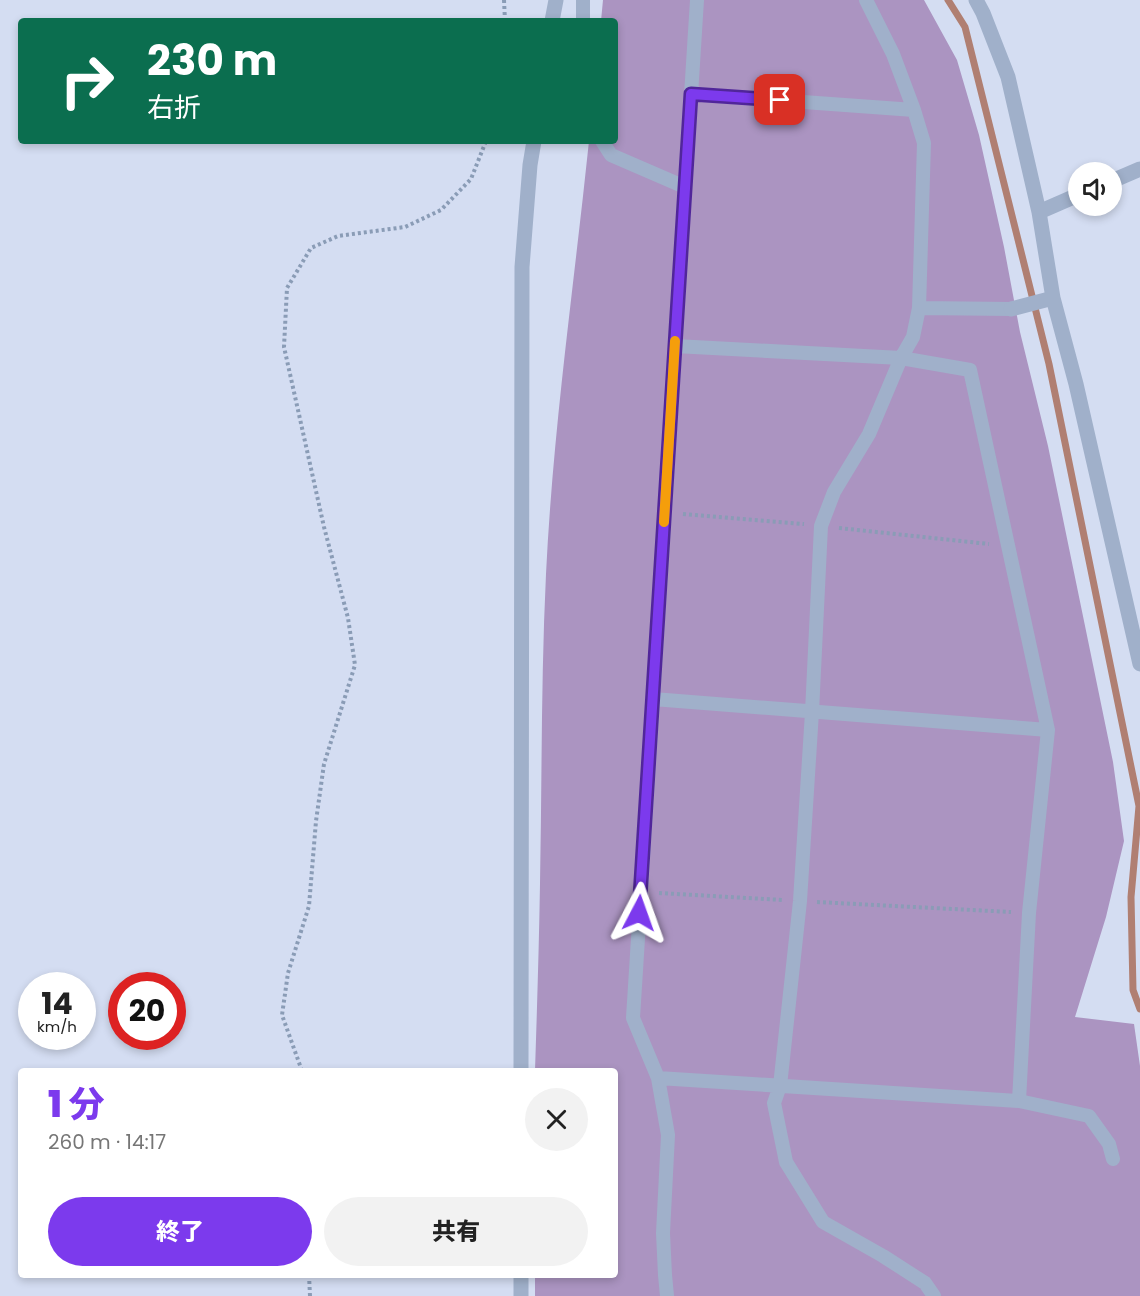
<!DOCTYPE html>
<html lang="ja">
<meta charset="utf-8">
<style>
:root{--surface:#fff;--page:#f2f2f2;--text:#222;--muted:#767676;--accent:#7c3aed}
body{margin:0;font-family:Poppins,"Noto Sans JP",sans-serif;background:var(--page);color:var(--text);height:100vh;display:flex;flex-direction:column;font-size:22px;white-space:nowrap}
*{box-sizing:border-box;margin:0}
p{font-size:20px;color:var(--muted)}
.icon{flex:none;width:33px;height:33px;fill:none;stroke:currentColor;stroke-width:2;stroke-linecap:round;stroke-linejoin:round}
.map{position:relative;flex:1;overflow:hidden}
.drawer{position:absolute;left:18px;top:1068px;width:600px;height:210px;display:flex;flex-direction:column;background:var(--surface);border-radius:6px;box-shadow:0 3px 9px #0003}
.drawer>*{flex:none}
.top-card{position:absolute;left:18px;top:18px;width:600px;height:126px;border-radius:6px;box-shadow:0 3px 9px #0003;background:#0b6e4f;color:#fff;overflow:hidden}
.controls{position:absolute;left:1068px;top:162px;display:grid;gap:12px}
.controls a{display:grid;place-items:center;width:54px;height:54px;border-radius:50%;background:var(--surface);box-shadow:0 3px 9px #0003;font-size:30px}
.speed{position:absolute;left:18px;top:972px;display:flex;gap:12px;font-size:30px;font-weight:700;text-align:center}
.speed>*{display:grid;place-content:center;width:78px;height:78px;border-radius:50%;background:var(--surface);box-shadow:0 3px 9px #0003;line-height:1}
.speed small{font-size:15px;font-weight:400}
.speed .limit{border:9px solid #d22;background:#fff;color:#111}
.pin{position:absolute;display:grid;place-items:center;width:51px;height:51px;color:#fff;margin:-26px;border-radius:12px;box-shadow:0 3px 9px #0006}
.me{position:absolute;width:66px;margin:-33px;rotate:4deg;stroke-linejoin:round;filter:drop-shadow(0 0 4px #0008)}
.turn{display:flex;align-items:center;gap:21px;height:126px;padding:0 30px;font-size:27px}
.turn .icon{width:78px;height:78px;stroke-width:2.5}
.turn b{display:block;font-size:42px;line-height:51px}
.round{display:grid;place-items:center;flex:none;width:63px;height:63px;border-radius:32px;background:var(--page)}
.head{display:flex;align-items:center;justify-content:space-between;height:102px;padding:0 30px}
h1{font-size:36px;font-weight:800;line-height:45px;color:var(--accent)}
.button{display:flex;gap:12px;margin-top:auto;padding:12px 30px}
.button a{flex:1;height:69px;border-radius:36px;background:var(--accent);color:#fff;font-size:24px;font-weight:800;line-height:69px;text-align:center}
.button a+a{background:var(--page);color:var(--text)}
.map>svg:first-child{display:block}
.green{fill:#ab94c1}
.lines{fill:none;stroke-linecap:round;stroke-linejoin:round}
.stream{stroke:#b07f72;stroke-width:7}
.path{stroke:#8a9cb6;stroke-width:4;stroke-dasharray:3 3;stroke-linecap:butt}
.service{stroke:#a0b0ca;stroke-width:14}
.minor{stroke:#a0b0ca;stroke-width:15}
.route-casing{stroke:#51269a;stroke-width:15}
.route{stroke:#7c3aed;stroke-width:10}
.slow{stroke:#f59e0b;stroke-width:10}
</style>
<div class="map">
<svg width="1140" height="1296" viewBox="0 0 1140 1296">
<rect width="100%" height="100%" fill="#d4ddf2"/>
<path class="green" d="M603,0H924L957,60L979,135L1004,247L1020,332L1048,446L1113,762L1124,841L1106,917L1075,1017L1134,1024L1140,1066V1296H535V1275H615V1071H535C537,1009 539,946 540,884C542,781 541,677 546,574C553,429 574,285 589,141H615V21H601Z"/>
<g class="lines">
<path class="stream" d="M948,0L965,27L1049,364L1139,806L1131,897L1133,990L1140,1009"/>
<path class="path" d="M504,0L505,21
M683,514L804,524
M839,528L989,544
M659,893L783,900
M817,902L1011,912
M302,1071L282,1015L288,973L309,906L316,821L324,764L355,665L348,618L324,527L284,347L287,288L311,248L338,236L405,227L441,210L471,179L486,141
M309,1275L310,1296"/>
<path class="service" d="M583,0V21
M866,0L893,54L914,110L924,143L919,308L913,337L901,358L869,434L834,492L821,526L812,712L800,901L780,1086L774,1103L786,1162L823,1222L883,1256L925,1283L934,1296
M691,94L914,110
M602,141L611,155L685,187
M919,308L1011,309
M675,346L901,358L970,370L1048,730L1029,913L1019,1101
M653,699L1048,730
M658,1078L1019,1101L1089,1116L1109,1144L1113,1159
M667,1296L665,1275L663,1233L668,1135L658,1078L633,1018L697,0"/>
<path class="minor" d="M976,0L983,13L1008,77L1039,212L1053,298L1076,384L1140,664
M552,21L556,0
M1112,181L1140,169
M1039,212L1078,195
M1011,309L1053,298
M521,1071L522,267L530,165L534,141
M521,1296V1275"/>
</g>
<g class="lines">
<defs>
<path id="route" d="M639,913L691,94L780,100"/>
</defs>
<use href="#route" class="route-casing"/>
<use href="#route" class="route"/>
<path class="slow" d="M664,522L675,341"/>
</g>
</svg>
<div class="controls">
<a><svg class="icon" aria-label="sound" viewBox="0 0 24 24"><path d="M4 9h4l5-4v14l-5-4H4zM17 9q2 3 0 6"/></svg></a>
</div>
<div class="speed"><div>14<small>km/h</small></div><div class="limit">20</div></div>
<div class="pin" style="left:780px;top:100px;background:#d93025"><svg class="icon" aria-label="arrive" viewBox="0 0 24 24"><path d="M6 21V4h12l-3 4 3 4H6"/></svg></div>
<svg class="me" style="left:639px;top:913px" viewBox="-20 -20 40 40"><path d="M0-17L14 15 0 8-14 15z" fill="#7c3aed" stroke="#fff" stroke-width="4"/></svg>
<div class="top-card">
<div class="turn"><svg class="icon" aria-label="right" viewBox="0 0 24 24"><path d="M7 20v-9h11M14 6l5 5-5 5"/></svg><div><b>230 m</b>右折</div></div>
</div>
<section class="drawer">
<div class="head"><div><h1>1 分</h1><p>260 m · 14:17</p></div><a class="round"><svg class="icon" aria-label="close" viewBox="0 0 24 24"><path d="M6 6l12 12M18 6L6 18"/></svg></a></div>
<div class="button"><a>終了</a><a>共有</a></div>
</section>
</div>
